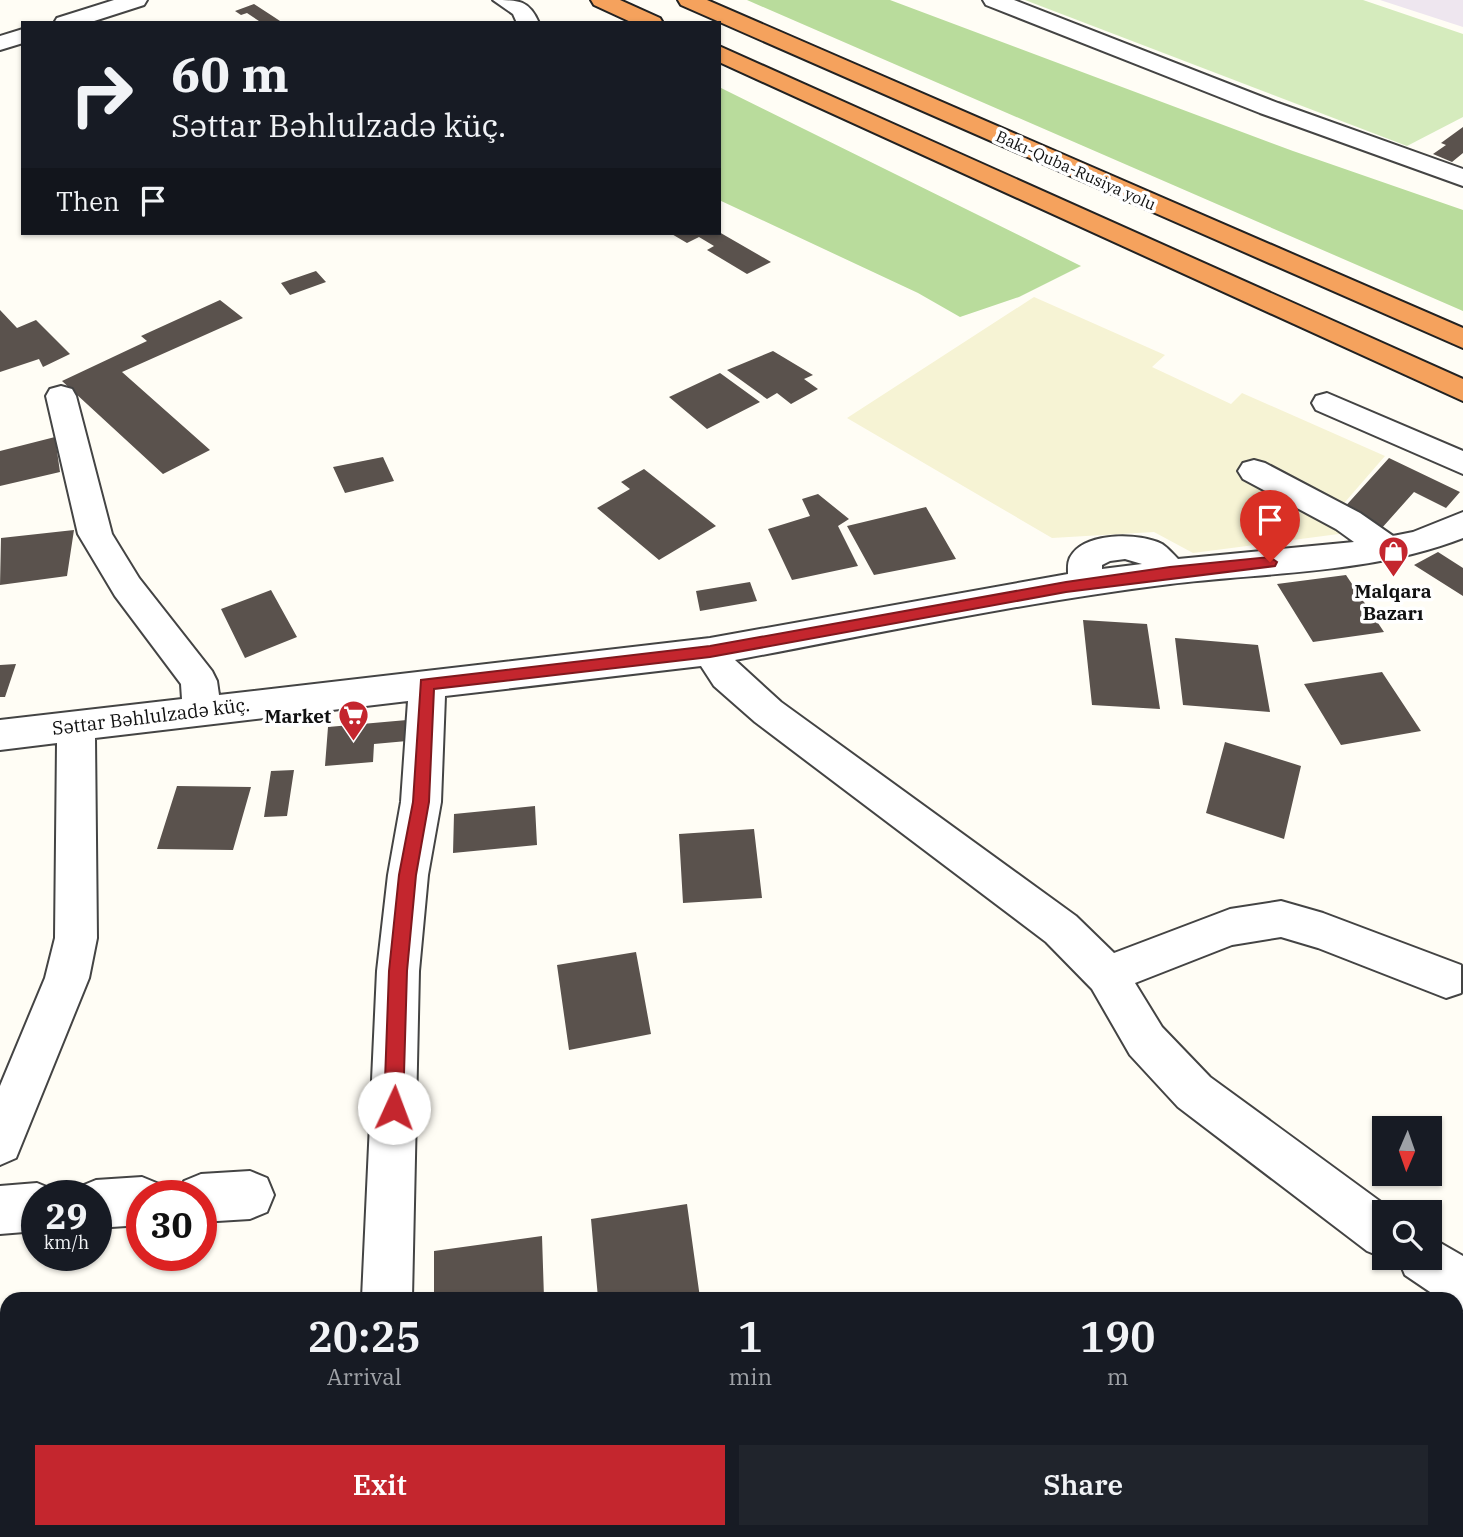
<!DOCTYPE html>
<meta charset="utf-8">
<style>
:root{--surface:#171b24;--page:#20242c;--text:#f1f3f6;--muted:#9ea1a6;--accent:#c4262e}
body{margin:0;font-family:"IBM Plex Serif",serif;background:var(--page);color:var(--text);height:100vh;display:flex;flex-direction:column;font-size:26px;white-space:nowrap}
*{box-sizing:border-box;margin:0}
p{font-size:23px;color:var(--muted)}
.icon{flex:none;width:38px;height:38px;fill:none;stroke:currentColor;stroke-width:2;stroke-linecap:round;stroke-linejoin:round}
.map{position:relative;flex:1;overflow:hidden}
.drawer{position:absolute;left:0px;top:1292px;width:1463px;height:247px;display:flex;flex-direction:column;background:var(--surface);border-radius:21px 21px 0 0;box-shadow:0 2px 5px #0004}
.drawer>*{flex:none}
.hud{position:absolute;left:21px;top:21px;width:700px;height:214px;border-radius:0px;box-shadow:0 2px 5px #0004;background:#171b24;color:var(--text);overflow:hidden}
.needle{width:46px;rotate:182deg}
.controls{position:absolute;left:1372px;top:1116px;display:grid;gap:14px}
.controls a{display:grid;place-items:center;width:70px;height:70px;border-radius:0px;background:var(--surface);box-shadow:0 2px 5px #0004;font-size:35px}
.speed{position:absolute;left:21px;top:1180px;display:flex;gap:14px;font-size:35px;font-weight:700;text-align:center}
.speed>*{display:grid;place-content:center;width:91px;height:91px;border-radius:50%;background:var(--surface);box-shadow:0 2px 5px #0004;line-height:1}
.speed small{font-size:18px;font-weight:400}
.speed .limit{border:10px solid #d22;background:#fff;color:#111}
.pin{position:absolute;display:grid;place-items:center;width:60px;height:60px;color:#fff;margin:-72px -30px;border-radius:50% 50% 50% 0;rotate:-45deg;box-shadow:0 0 7px #0007}
.pin .icon{rotate:45deg}
.me{position:absolute;width:77px;margin:-38px;rotate:2deg;stroke-linejoin:round;filter:drop-shadow(0 0 5px #0008)}
.turn{display:flex;align-items:center;gap:24px;height:147px;padding:0 35px;font-size:32px}
.turn .icon{width:91px;height:91px;stroke-width:2.5}
.turn b{display:block;font-size:49px;line-height:60px}
.then{display:flex;align-items:center;height:66px;padding:0 35px;background:#0003;gap:14px;font-size:26px}
.eta{display:flex;justify-content:space-evenly;align-items:center;height:119px;text-align:center}
.eta b{font-size:42px;font-weight:600;line-height:49px}
.primary-button{display:flex;gap:14px;margin-top:auto;padding:14px 35px}
.primary-button a{flex:1;height:80px;border-radius:0px;background:var(--accent);color:#fff;font-size:28px;font-weight:600;line-height:80px;text-align:center}
.primary-button a+a{background:var(--page);color:var(--text)}
.map>svg:first-child{display:block}
.industrial{fill:#eee6ef}
.farmland{fill:#f6f3d4}
.green{fill:#d5ebbd}
.forest{fill:#b9dc9c}
.building{fill:#5a524d}
.lines{fill:none;stroke-linecap:round;stroke-linejoin:round}
.minor-casing{stroke:#444;stroke-width:4}
.highway-casing{stroke:#222;stroke-width:4}
.minor{fill:#fff;fill-rule:evenodd}
.highway{fill:#f5a25d;fill-rule:evenodd}
.route{fill:#c4262e;stroke:#7f191e;stroke-width:2}
.labels{text-anchor:middle;stroke-width:7;stroke-linejoin:round;paint-order:stroke}
.far-street-label{font-size:16px;fill:#111;stroke:#fff}
.poi-label{font-size:19px;font-weight:bold;fill:#111;stroke:#fff}
.street-label{font-size:19px;fill:#111;stroke:#fff}
</style>
<div class="map">
<svg width="1463" height="1537" viewBox="0 0 1463 1537">
<rect width="100%" height="100%" fill="#fffdf5"/>
<path class="industrial" d="M1380,0H1463V27Z"/>
<path class="farmland" d="M1034,297L1165,355L1152,367L1231,404L1242,393L1385,456L1339,509L1354,532L1193,553L1154,532L1052,538L847,418Z"/>
<path class="green" d="M1025,0H1363L1463,34V117L1407,146Z"/>
<path class="forest" d="M747,0H890L1293,151L1463,210V311Z
M719,87L1081,266L1019,297L960,317L918,293L719,200Z"/>
<path class="building" d="M254,4L274,17L283,23H262L247,13L241,15L235,11Z
M1463,127V153L1452,162L1433,154L1446,145L1441,143Z
M719,232L771,262L747,274L707,250L714,246L699,237L687,243L670,233Z
M316,271L326,282L290,295L281,283Z
M220,300L243,318L122,372L210,450L163,474L62,381L147,341L141,336Z
M0,310L17,328L36,320L70,354L43,367L39,359L0,372Z
M773,351L813,375L804,379L818,389L791,404L777,393L767,399L727,370Z
M720,373L760,402L707,429L669,397Z
M55,437L60,472L0,486V451Z
M383,457L394,481L345,493L333,467Z
M1389,458L1460,492L1446,508L1414,492L1381,529L1342,510Z
M644,469L716,526L659,560L597,508L630,489L621,482Z
M818,494L849,519L838,526L858,566L792,580L768,529L810,516L802,499Z
M926,507L956,559L874,575L847,526Z
M74,530L67,576L0,585L1,538Z
M1438,552L1463,568V596L1414,565Z
M1346,575L1384,632L1313,642L1277,584Z
M750,582L757,601L700,611L696,591Z
M271,590L297,637L245,658L221,609Z
M1083,620L1147,624L1160,709L1092,705Z
M1175,638L1258,645L1270,712L1183,705Z
M16,664L5,697H0V665Z
M1382,672L1421,731L1341,745L1304,684Z
M407,720V741L374,744L373,762L325,766L328,727Z
M1225,742L1301,766L1284,839L1206,813Z
M294,770L287,816L264,817L271,771Z
M177,786L251,787L233,850L157,849Z
M535,806L537,845L453,853L454,814Z
M754,829L762,898L683,903L679,834Z
M636,952L651,1034L569,1050L557,965Z
M687,1204L700,1298H598L591,1219Z
M542,1236L544,1298H434V1251Z
M0,1338H7V1429H0Z
M136,1531H252L251,1537H135Z"/>
<g class="lines">
<defs>
<path id="minor" d="M114,0H147L144,5L88,23H54L57,18Z
M493,0C519,0 529,0 539,23H517L513,14Z
M983,0H1014L1278,103L1463,169V186L1260,113L986,5Z
M23,29V43L0,50V36Z
M61,386L72,389L76,396L112,534L139,578L212,671L217,681L219,695L710,638L1068,574C1068,567 1067,560 1073,553C1090,532 1140,533 1162,544C1168,548 1173,554 1178,559L1354,542L1336,529L1243,479L1238,471L1243,463L1254,460L1265,463L1360,513L1393,536L1413,532L1463,512V538C1370,574 1268,572 1170,584C1024,602 880,633 735,660L781,702L1076,916L1114,953L1230,909L1281,901L1323,913L1461,965V993L1446,998L1318,948L1281,937L1232,945L1135,983L1162,1027L1210,1077L1396,1213H1384V1258L1367,1251L1178,1107L1130,1055L1092,989L1046,942L755,722L714,686L701,666L445,696L441,802L428,875L419,971L412,1298H362L377,971L388,875L401,802L408,701L95,738L97,938L89,978L16,1158L0,1165V1086L45,978L55,938L57,743L0,750V720L182,699L181,684L115,596L78,534L46,396L50,389ZM1125,559L1142,564L1102,569V565L1110,561Z
M1327,393L1463,451V474L1316,410L1312,403L1316,396Z
M250,1171L267,1178L274,1195L267,1212L250,1219L201,1222V1195H178L184,1181L201,1174Z
M142,1177L159,1184L164,1195H142V1225L96,1228V1195H76L79,1187L96,1180Z
M37,1183L54,1190L56,1195H37V1231L0,1234V1186Z
M1430,1237L1463,1256V1310L1456,1307V1298H1439L1405,1275L1398,1258H1430Z"/>
<path id="highway" d="M591,0H620L660,18L663,23H633L594,5Z
M678,0H707L1463,328V348L681,5Z
M719,46L1463,379V401L719,62Z"/>
</defs>
<use href="#minor" class="minor-casing"/>
<use href="#highway" class="highway-casing"/>
<use href="#minor" class="minor"/>
<use href="#highway" class="highway"/>
</g>
<path class="route" d="M1270,557L1277,562L1275,566L1066,592L710,657L434,689L429,802L416,875L407,971L403,1108L400,1114L394,1117L387,1114L384,1108L389,971L399,875L413,802L421,680L710,646L1066,582L1170,567Z"/>
<defs>
<symbol id="shop-pin" viewBox="-11 -11 22 30"><path d="M0 17L-7.5 6A9.5 9.5 0 1 1 7.5 6Z" fill="#c4262e" stroke="#fff"/><path d="M-5-2.5h2.3a2.7 3.5 0 0 1 5.4 0H5L5.5 6h-11ZM-1.5-2.5h3a1.5 2.3 0 0 0-3 0Z" fill="#fff"/></symbol>
<symbol id="supermarket-pin" viewBox="-11 -11 22 30"><path d="M0 17L-7.5 6A9.5 9.5 0 1 1 7.5 6Z" fill="#c4262e" stroke="#fff"/><path d="M-6-5.5h2.5l.6 2H6L4.5 2H-2.5L-4.4-4H-6ZM-1.5 3.2a1.3 1.3 0 1 0 .1 0ZM3 3.2a1.3 1.3 0 1 0 .1 0Z" fill="#fff"/></symbol>
</defs>
<g fill-rule="evenodd">
<use href="#shop-pin" x="1376" y="534" width="35" height="47"/>
<use href="#supermarket-pin" x="336" y="698" width="35" height="47"/>
</g>
<g class="labels">
<g class="far-street-label">
<text transform="translate(1076 170) rotate(24)" y="6">Bakı-Quba-Rusiya yolu</text>
</g>
<g class="poi-label">
<text x="1393" y="598">Malqara<tspan x="1393" dy="22">Bazarı</tspan></text>
<text x="331" y="723" text-anchor="end">Market</text>
</g>
<g class="street-label">
<text transform="translate(151 716) rotate(-7)" y="7">Səttar Bəhlulzadə küç.</text>
</g>
</g>
</svg>
<div class="controls">
<a><svg class="needle" viewBox="-14 -14 28 28"><path d="M0-13l5 13h-10z" fill="#e53935"/><path d="M0 13l5-13h-10z" fill="#9ea1a6"/></svg></a>
<a><svg class="icon" aria-label="search" viewBox="0 0 24 24"><circle cx="10" cy="10" r="6"/><path d="M15 15l6 6"/></svg></a>
</div>
<div class="speed"><div>29<small>km/h</small></div><div class="limit">30</div></div>
<div class="pin" style="left:1270px;top:562px;background:#d93025"><svg class="icon" aria-label="arrive" viewBox="0 0 24 24"><path d="M6 21V4h12l-3 4 3 4H6"/></svg></div>
<svg class="me" style="left:394px;top:1108px" viewBox="-20 -20 40 40"><circle r="19" fill="#fff"/><path d="M0-13L10 11 0 6-10 11z" fill="#c4262e"/></svg>
<div class="hud">
<div class="turn"><svg class="icon" aria-label="right" viewBox="0 0 24 24"><path d="M7 20v-9h11M14 6l5 5-5 5"/></svg><div><b>60 m</b>Səttar Bəhlulzadə küç.</div></div>
<div class="then">Then<svg class="icon" aria-label="arrive" viewBox="0 0 24 24"><path d="M6 21V4h12l-3 4 3 4H6"/></svg></div>
</div>
<section class="drawer">
<div class="eta">
<div><b>20:25</b><p>Arrival</p></div>
<div><b>1</b><p>min</p></div>
<div><b>190</b><p>m</p></div>
</div>
<div class="primary-button"><a>Exit</a><a>Share</a></div>
</section>
</div>
